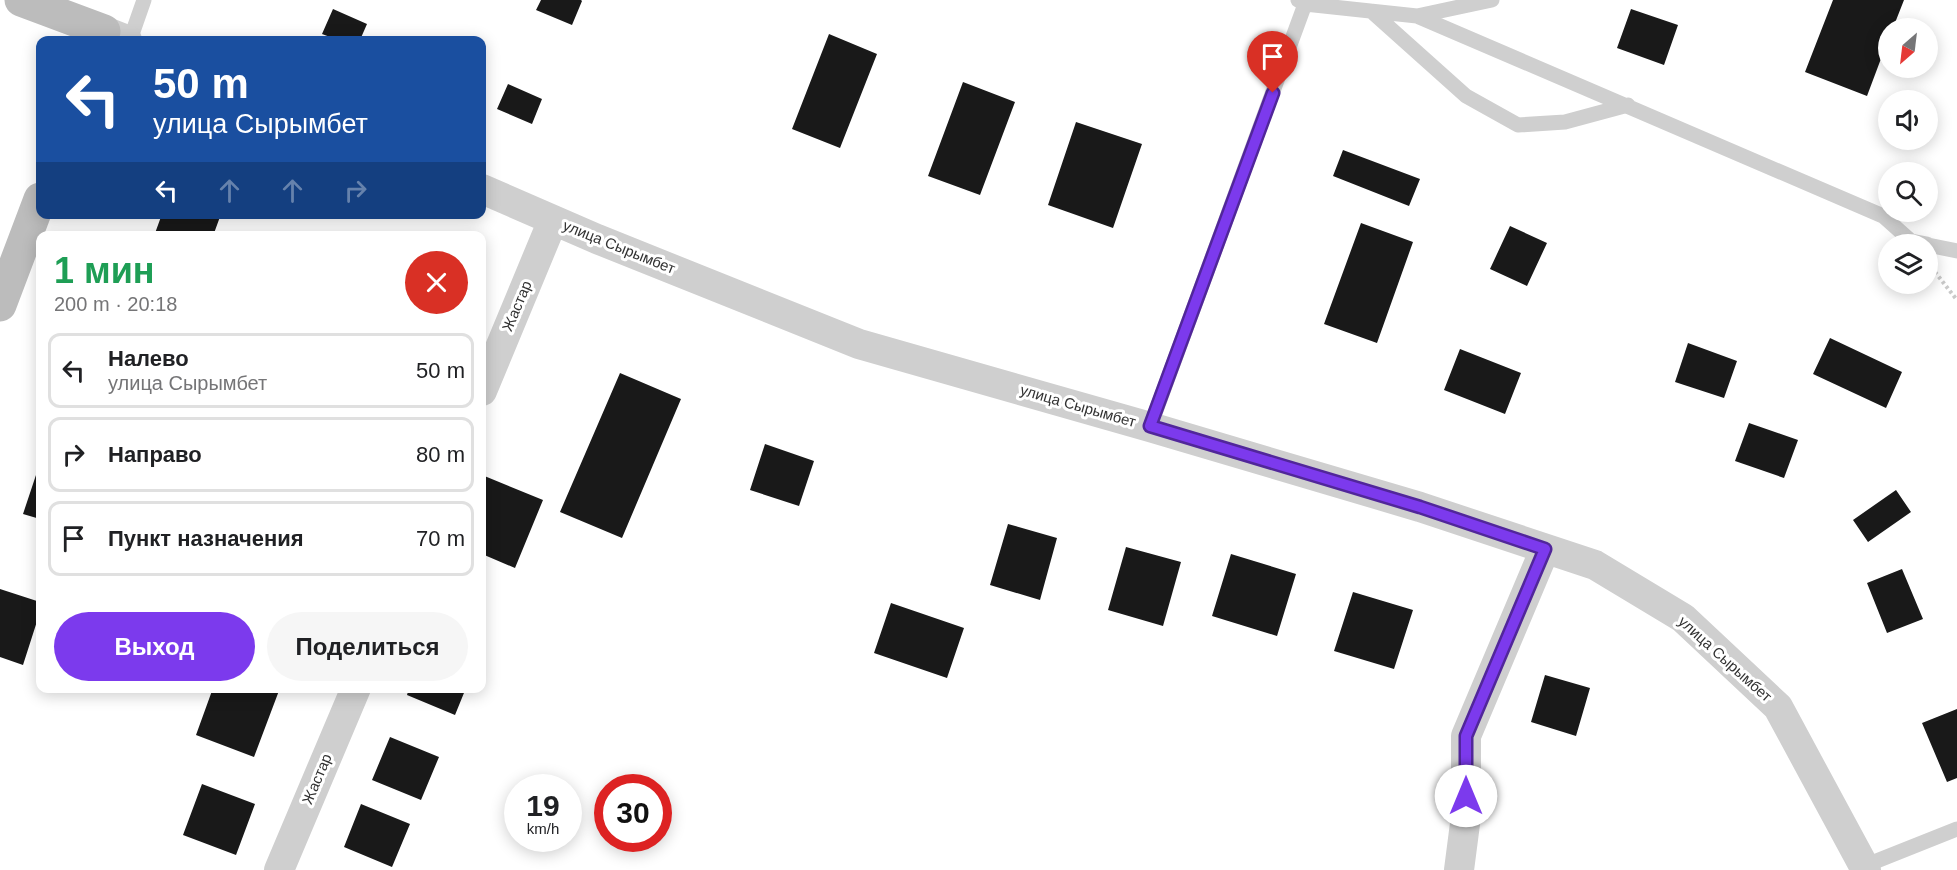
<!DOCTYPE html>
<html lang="ru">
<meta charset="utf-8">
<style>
:root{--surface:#fff;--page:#f6f6f6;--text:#202124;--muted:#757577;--line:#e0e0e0;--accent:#7c3aed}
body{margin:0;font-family:Helvetica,sans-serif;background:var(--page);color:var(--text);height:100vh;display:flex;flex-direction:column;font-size:22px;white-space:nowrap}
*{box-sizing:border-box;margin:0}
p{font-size:20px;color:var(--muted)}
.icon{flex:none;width:33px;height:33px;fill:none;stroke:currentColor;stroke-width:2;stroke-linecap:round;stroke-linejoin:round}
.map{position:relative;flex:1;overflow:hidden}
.drawer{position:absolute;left:36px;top:231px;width:450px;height:462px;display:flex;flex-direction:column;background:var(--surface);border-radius:12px;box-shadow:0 3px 15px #0003}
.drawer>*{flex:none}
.guide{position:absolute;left:36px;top:36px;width:450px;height:183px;border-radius:12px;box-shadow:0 3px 15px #0003;background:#1a4fa0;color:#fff;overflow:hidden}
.needle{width:39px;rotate:208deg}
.buttons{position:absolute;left:1878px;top:18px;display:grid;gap:12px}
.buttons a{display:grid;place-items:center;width:60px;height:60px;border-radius:50%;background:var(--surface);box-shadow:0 3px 15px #0003;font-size:30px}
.speed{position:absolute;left:504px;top:774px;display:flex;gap:12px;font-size:30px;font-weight:700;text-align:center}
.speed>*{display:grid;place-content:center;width:78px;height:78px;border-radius:50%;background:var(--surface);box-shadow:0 3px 15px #0003;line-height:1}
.speed small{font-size:15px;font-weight:400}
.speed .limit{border:9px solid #d22;background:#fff;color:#111}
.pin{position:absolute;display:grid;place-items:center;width:51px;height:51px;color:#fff;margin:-62px -26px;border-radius:50% 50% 50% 0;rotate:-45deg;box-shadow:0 0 6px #0007}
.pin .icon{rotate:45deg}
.me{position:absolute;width:66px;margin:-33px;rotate:0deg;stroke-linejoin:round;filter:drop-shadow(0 0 4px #0008)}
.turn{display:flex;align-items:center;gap:21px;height:126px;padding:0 18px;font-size:27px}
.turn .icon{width:78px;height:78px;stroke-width:2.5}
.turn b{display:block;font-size:42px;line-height:51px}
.lanes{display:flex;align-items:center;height:57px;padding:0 18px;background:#0003;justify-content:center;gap:30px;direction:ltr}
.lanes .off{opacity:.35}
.round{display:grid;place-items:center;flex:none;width:63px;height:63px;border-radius:32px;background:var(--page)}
.overview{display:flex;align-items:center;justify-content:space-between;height:102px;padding:0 18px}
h1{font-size:36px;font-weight:700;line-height:45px;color:#1e9e55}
.cta{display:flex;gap:12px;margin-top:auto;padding:12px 18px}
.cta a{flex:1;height:69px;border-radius:36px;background:var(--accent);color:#fff;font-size:24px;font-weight:700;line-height:69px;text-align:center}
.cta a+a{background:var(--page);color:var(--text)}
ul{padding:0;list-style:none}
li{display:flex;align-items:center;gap:18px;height:75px;margin:0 12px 9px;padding:0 6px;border:3px solid var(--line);border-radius:12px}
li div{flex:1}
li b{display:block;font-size:22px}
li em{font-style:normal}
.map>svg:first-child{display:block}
.building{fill:#191919}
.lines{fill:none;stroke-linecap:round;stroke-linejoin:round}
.path{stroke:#c9c9c9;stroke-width:4;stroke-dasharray:3 3;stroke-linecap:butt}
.lane{stroke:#cfcfcf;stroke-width:15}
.street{stroke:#cfcfcf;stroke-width:30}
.secondary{stroke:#bcbcbc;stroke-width:33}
.route-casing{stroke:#51269a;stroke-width:15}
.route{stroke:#7c3aed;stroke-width:10}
.labels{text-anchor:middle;stroke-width:6;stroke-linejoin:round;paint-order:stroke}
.street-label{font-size:15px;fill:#323232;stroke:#fff}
</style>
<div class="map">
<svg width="1957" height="870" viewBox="0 0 1957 870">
<rect width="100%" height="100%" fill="#fff"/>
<path class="building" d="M541,0H581L582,1L572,25L536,10Z
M1833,0H1904L1893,28H1888V40L1867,96L1805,72Z
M333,9L367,24L360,40H338L322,34Z
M1631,9L1678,25L1664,65L1617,48Z
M829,34L877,54L840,148L792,129Z
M963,82L1015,102L980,195L928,176Z
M508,84L542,99L532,124L497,109Z
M1076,122L1142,144L1113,228L1048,205Z
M1343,150L1420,179L1409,206L1333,176Z
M162,214H221L213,236H154Z
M1361,223L1413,242L1377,343L1324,324Z
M1510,226L1547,243L1527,286L1490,269Z
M1830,338L1902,372L1886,408L1813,374Z
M1688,343L1737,361L1724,398L1675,382Z
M1460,349L1521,373L1505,414L1444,390Z
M620,373L681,399L622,538L560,512Z
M1749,423L1798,440L1784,478L1735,461Z
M765,444L814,461L799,506L750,490Z
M40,463V519L23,514Z
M482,475L543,500L515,568L482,554Z
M1896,490L1911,512L1868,542L1853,520Z
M1008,524L1057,538L1040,600L990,585Z
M1126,547L1181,562L1163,626L1108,610Z
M1231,554L1296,574L1277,636L1212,616Z
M1902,569L1923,619L1887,633L1867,583Z
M0,589L40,602V612L23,665L0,657Z
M1353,592L1413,610L1394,669L1334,651Z
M891,603L964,628L947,678L874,653Z
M1545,675L1590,688L1576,736L1531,722Z
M213,688H280L254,757L196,735Z
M409,688H466L455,715L407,695Z
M1957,709V778L1947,782L1922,723Z
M390,737L439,757L421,800L372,780Z
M202,784L255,804L236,855L183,835Z
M361,804L410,824L392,867L344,847Z"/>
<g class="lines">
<path class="path" d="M1935,272L1957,300"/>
<path class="lane" d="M1298,0L1305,4L1417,16L1492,0
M1371,11L1466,96L1518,125L1565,122L1628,105
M1417,16L1883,216L1911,241L1927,244
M130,40L144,0
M1928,245L1957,251
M1150,427L1305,4
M1864,866L1957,829"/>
<path class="street" d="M104,31L127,40
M482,189L597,239L859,344L1150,427L1420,507L1595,565L1683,618L1778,707L1866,870
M482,391L553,220
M279,870L356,688
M1459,870L1466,816V736L1545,549"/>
<path class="secondary" d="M21,0L104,31L101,40
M0,305L40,199"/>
</g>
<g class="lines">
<defs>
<path id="route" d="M1273,93L1150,426L1420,507L1545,549L1466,736V796"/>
</defs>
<use href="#route" class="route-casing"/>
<use href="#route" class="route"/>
</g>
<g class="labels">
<g class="street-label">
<text transform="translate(619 247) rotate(22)" y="5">улица Сырымбет</text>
<text transform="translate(517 306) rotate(-67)" y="5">Жастар</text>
<text transform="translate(1078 406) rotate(16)" y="5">улица Сырымбет</text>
<text transform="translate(1725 659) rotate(42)" y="5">улица Сырымбет</text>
<text transform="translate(317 779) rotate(-67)" y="5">Жастар</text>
</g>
</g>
</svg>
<div class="buttons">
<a><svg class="needle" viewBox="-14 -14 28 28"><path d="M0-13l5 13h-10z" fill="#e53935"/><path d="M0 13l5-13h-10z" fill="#757577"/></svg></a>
<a><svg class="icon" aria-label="sound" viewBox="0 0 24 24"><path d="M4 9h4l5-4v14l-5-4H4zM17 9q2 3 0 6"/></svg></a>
<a><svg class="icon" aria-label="search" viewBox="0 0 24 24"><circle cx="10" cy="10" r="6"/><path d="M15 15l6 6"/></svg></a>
<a><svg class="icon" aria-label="layers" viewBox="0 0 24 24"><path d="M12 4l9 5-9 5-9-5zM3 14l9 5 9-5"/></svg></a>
</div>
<div class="speed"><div>19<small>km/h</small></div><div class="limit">30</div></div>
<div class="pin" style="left:1273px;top:93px;background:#d93025"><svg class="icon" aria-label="arrive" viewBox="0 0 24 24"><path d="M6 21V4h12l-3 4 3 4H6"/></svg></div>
<svg class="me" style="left:1466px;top:796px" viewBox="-20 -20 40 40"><circle r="19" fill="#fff"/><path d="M0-13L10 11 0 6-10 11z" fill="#7c3aed"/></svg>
<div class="guide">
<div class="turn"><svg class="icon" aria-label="left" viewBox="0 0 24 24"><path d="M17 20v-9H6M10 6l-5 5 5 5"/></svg><div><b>50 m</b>улица Сырымбет</div></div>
<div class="lanes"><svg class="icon" aria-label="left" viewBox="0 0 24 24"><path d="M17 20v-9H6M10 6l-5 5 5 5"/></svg><svg class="icon off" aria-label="ahead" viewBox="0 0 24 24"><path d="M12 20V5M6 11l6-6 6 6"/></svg><svg class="icon off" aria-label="ahead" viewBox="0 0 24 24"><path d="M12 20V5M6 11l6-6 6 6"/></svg><svg class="icon off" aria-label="right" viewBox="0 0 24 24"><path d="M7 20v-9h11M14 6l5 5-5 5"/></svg></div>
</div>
<section class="drawer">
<div class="overview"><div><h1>1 мин</h1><p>200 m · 20:18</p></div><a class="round" style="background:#d93025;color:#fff"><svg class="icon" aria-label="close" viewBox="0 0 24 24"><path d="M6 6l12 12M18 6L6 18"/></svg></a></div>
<ul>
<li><svg class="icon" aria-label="left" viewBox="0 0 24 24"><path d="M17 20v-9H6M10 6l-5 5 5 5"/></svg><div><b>Налево</b><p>улица Сырымбет</p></div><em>50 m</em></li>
<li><svg class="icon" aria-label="right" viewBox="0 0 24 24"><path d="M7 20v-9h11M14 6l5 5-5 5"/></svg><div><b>Направо</b></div><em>80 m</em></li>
<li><svg class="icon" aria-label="arrive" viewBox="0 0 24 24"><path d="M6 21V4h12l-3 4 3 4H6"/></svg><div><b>Пункт назначения</b></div><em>70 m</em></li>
</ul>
<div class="cta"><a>Выход</a><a>Поделиться</a></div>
</section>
</div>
